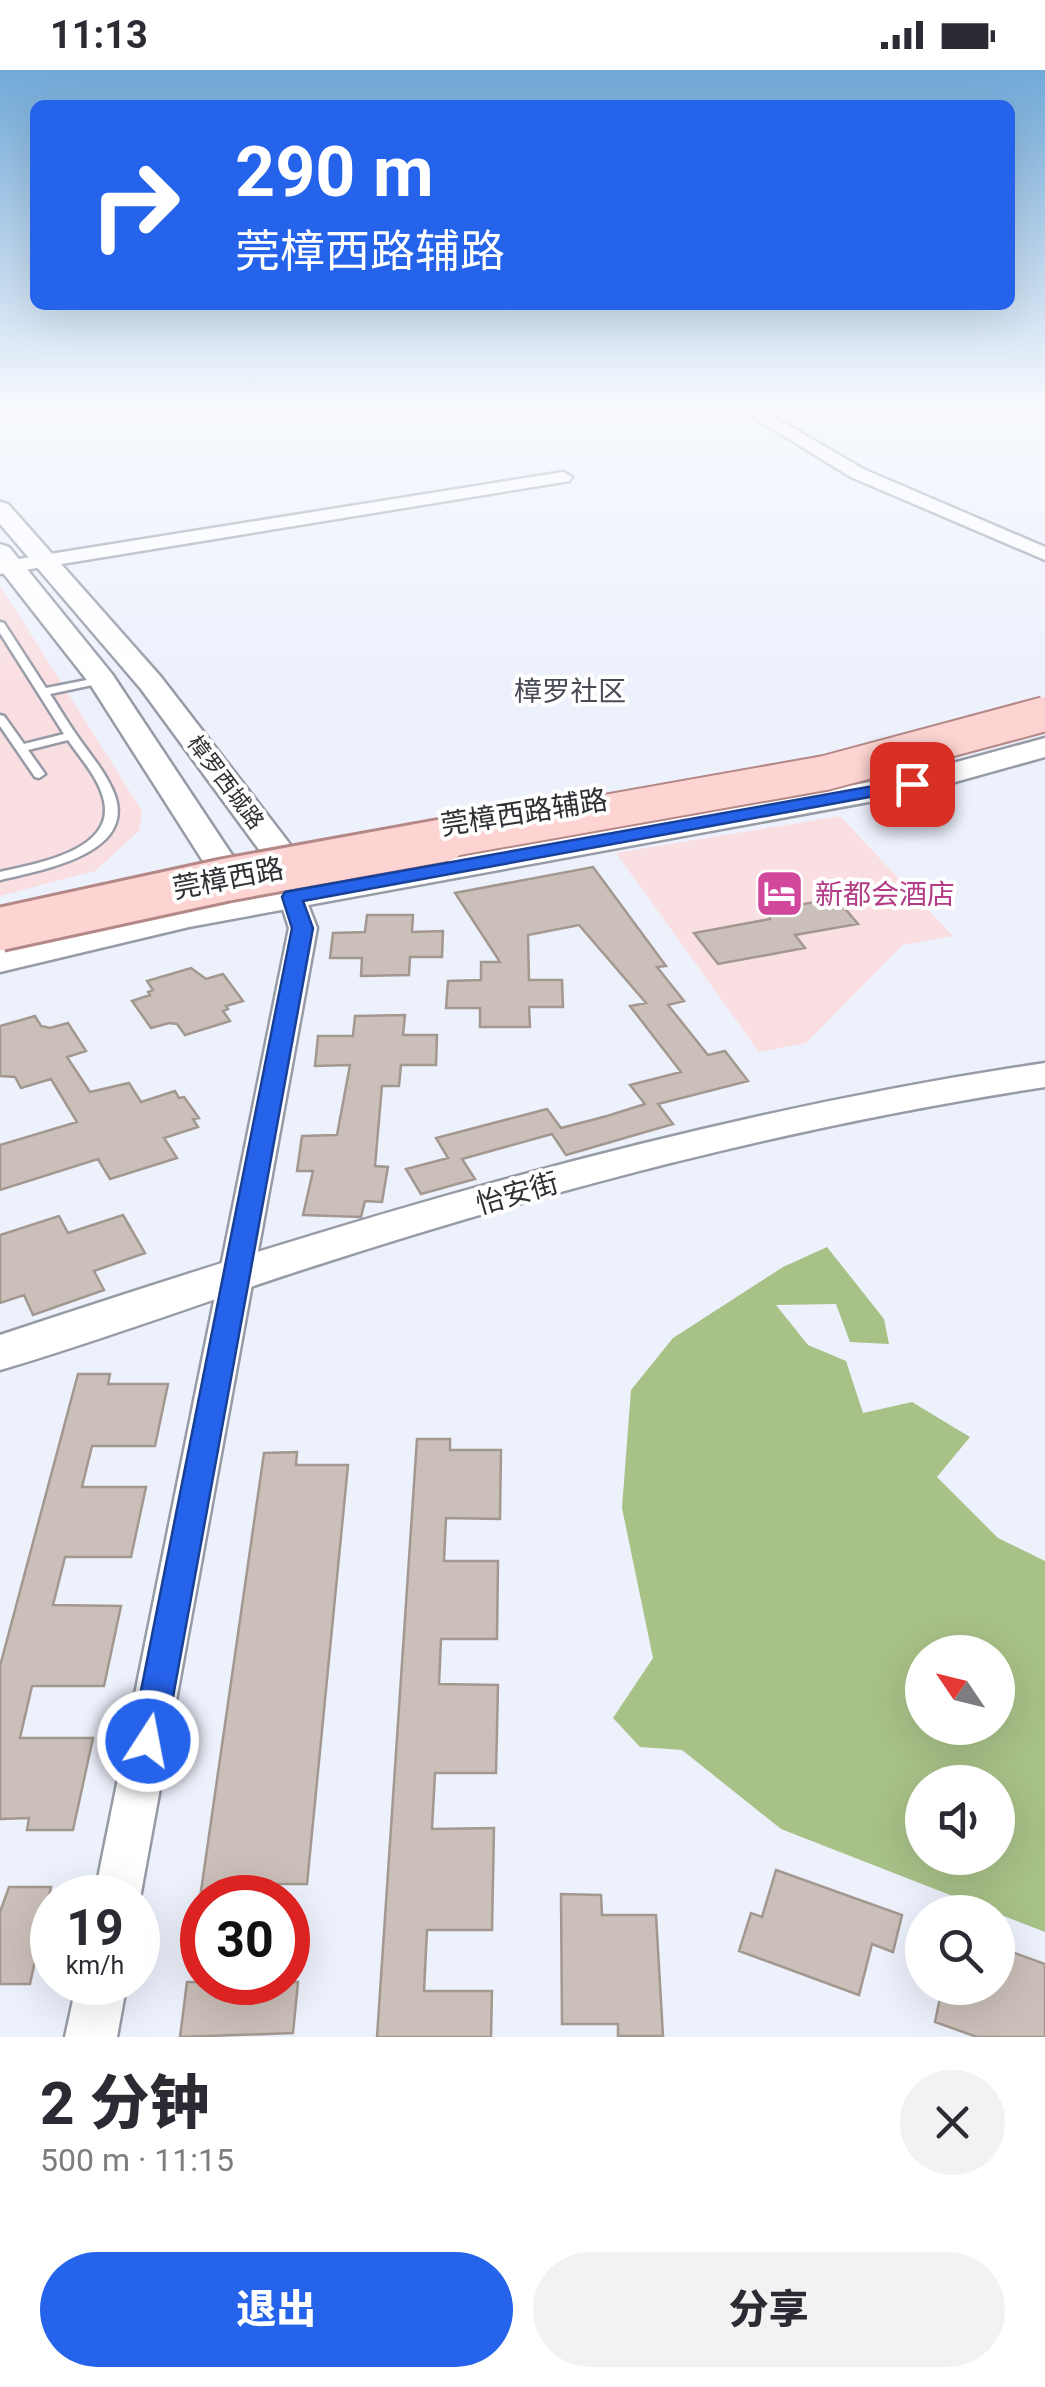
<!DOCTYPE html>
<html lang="zh">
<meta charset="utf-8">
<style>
:root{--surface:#fff;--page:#f2f2f3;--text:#2b2b33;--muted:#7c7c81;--accent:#2563eb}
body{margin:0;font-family:Roboto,"Noto Sans SC",sans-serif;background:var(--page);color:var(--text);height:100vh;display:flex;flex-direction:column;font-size:38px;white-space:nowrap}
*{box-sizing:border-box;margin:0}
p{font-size:32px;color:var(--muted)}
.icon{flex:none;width:55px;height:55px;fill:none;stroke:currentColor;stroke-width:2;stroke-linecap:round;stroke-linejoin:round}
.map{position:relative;height:1967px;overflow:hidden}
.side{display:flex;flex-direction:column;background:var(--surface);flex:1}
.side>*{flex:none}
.guide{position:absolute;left:30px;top:30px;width:985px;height:210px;border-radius:15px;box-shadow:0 10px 40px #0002;background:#2563eb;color:#fff;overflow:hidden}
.needle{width:65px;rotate:305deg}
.buttons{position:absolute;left:905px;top:1565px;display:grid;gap:20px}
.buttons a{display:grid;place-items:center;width:110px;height:110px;border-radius:50%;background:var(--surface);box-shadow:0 10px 40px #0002;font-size:50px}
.speed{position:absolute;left:30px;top:1805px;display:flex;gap:20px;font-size:50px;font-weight:700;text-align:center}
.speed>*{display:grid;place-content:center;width:130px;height:130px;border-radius:50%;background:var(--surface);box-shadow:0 10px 40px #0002;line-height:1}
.speed small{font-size:25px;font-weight:400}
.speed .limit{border:15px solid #d22;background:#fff;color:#111}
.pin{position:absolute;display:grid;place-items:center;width:85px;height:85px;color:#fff;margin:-42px;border-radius:20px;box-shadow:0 5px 15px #0006}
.me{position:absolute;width:110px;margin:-55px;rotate:11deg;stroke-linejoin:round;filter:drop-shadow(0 0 8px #0008)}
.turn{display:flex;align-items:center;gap:35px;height:210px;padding:0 40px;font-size:45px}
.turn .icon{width:130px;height:130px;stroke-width:2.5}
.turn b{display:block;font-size:70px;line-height:85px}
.round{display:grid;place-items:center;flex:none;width:105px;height:105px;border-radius:52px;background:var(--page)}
.summary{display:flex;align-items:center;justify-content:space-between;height:170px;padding:0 40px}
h1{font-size:60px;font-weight:800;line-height:75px}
.button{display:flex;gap:20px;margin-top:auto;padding:20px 40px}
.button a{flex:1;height:115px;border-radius:60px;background:var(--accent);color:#fff;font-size:40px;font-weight:800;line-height:115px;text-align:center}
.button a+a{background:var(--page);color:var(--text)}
.status{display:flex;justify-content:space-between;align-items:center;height:70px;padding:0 50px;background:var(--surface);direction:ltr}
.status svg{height:28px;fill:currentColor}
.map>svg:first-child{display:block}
.commercial{fill:#fadfe2}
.forest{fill:#a8c187;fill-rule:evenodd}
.building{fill:#cbc0b9;stroke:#a29890;stroke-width:2.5}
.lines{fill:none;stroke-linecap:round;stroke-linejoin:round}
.lane-casing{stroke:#979ba6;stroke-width:5}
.street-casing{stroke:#979ba6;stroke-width:5}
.secondary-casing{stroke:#979ba6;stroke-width:5}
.lane{fill:#fff;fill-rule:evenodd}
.street{fill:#fff;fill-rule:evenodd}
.secondary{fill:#fff;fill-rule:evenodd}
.primary-bridge-far1-casing{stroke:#b48887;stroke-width:38;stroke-linecap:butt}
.primary-bridge-casing{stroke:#b48887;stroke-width:48;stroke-linecap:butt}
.primary-bridge-far1{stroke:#fdd4d1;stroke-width:34}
.primary-bridge{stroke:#fdd4d1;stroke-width:42}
.route{fill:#2563eb;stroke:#184099;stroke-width:2.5}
.labels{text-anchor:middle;stroke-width:8;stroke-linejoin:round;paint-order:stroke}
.far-street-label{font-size:22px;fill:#2f3034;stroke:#fff}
.far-quarter-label{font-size:28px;fill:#484b55;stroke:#fff}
.street-label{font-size:28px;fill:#2f3034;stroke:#fff}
.hotel-label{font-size:28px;fill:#b23c85;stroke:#fff;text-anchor:start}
</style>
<div class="status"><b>11:13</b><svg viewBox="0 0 49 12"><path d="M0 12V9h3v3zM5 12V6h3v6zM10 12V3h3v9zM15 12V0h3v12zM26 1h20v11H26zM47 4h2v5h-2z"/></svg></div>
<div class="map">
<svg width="1045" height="1967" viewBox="0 0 1045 1967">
<rect width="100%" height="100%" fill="#edf1fc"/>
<path class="commercial" d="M0,515L142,741L139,761L95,801L0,826Z
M840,746L953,866L903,875L806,973L759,982L616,783Z"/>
<path class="forest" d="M827,1177L884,1249L889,1274L850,1272L836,1234L776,1235L808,1275L846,1291L863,1343L912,1332L970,1367L937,1407L998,1468L1045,1491V1862L781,1759L682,1680L640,1677L613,1648L653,1588L622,1438L631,1320L673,1268L783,1197ZM922,1582H998V1658H922ZM922,1712H998V1788H922Z"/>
<path class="building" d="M593,797L666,896L657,897L684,931L668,935L708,985L725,981L748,1011L658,1034L673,1054L566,1085L552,1064L462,1089L475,1109L421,1124L406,1099L448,1088L436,1068L547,1039L561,1058L607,1046L645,1034L630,1015L681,1002L630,936L646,933L579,855L528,865L529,910H562L563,937H529L530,957H480V938H446L448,911L481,910V892H500L455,823Z
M765,828L788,837L836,828L858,854L795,865L805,878L718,894L694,863L770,849Z
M367,845H413L412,862L443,861L442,887H410L409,905L361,906L362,888H330L333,863L365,862Z
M191,898L206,909L223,904L243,931L226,936L228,939L223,941L230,951L185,965L177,954L169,953L151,958L132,931L150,925L148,922L153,920L147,911Z
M405,945L403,965H437L436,995H401L399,1016H382L375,1096L388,1097L382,1132L365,1131L361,1147L303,1145L313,1101H297L302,1066L337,1065L350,995L315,996L318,966H353L355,946Z
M35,946L41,956L50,958L68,953L86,981L67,987L90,1022L129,1013L141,1032L175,1021L179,1028L184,1027L199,1048L193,1049L198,1057L164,1068L177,1088L110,1109L98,1089L0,1120V1075L77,1052L51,1009L21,1018L15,1007L0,1006V956Z
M123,1145L145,1183L94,1201L104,1220L33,1245L24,1225L0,1233V1165L59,1146L68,1163Z
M78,1304H110L108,1314H168L155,1376H92L82,1417H146L131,1487H65L53,1535L121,1536L104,1616H32L20,1668H93L73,1760H27L29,1748L0,1749V1596Z
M417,1369H450V1380H501L500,1449L446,1448L444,1491H498L497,1569H441L439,1614L498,1615L496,1703H435L432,1759L494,1758L492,1860H427L424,1921H492L491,1967H377Z
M297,1382L296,1395H348L307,1814H244L242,1828H200L264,1383Z
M776,1800L902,1845L893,1882L872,1874L859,1925L739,1881L751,1843L762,1847Z
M9,1817H51L30,1914H0V1842Z
M561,1824L601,1825L602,1845H656L663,1966H618V1954H562Z
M998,1877L1045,1894V1967H977L935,1952L942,1918L979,1924L981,1918H998Z
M187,1912H298L293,1963L180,1967Z"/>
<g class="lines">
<defs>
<path id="lane" d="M0,552L4,553L46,618L102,607L107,610L102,613L50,624C60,639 69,655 80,670C92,687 106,703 114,723C138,784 41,800 0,810V802C35,794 115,781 104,731C99,708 81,689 68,670L28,680L45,704L39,708L35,707L0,656V645L4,646L24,674L64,664L0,563Z"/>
<path id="street" d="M392,336H509L501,341H400Z
M735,336H755L863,399L1045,477V490L851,407Z
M563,402L572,407L569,411L0,504V492Z
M292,819L305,827L317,858L138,1839V1828H94L289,858L279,827Z
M77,1912H127L117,1967H65Z"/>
<path id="secondary" d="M0,432L8,434L161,607L289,773L305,814L909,705L1045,668V687L912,724L189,857L0,902V880L258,823L208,799L90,614L0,499V474L9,477L112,604L232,785L266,801L260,781L141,619L0,454Z
M1045,993V1017C796,1055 556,1118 317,1195C211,1229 106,1269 0,1300V1265C343,1151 687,1046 1045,993Z"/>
</defs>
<use href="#lane" class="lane-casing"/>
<use href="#street" class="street-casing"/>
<use href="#secondary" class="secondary-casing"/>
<use href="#lane" class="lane"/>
<use href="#street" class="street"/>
<use href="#secondary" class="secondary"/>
<defs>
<path id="primary-bridge-far1" d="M430,773L825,703L1045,644"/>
<path id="primary-bridge" d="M0,859L225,810L445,770"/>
</defs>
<use href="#primary-bridge-far1" class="primary-bridge-far1-casing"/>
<use href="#primary-bridge" class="primary-bridge-casing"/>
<use href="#primary-bridge-far1" class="primary-bridge-far1"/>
<use href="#primary-bridge" class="primary-bridge"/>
</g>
<linearGradient id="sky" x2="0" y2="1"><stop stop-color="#71a9d8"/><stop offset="0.55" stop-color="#f7f9fe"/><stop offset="1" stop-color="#f7f9fe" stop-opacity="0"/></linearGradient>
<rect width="1045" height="612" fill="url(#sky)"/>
<path class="route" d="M912,709L921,714L918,718L303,831L313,858L165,1671L160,1682L148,1686L136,1682L131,1671L292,858L282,827L285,822Z"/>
<defs>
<symbol id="hotel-square" viewBox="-11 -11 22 22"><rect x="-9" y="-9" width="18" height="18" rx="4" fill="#d1479c" stroke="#fff"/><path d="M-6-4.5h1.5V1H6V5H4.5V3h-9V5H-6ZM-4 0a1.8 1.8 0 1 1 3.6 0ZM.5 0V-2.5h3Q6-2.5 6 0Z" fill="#fff"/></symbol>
</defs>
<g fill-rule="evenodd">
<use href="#hotel-square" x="752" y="796" width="55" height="55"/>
</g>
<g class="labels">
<g class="far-street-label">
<text transform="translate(226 712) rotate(53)" y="8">樟罗西城路</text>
</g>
<g class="far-quarter-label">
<text x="570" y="631">樟罗社区</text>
</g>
<g class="street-label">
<text transform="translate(524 742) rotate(-9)" y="10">莞樟西路辅路</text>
<text transform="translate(228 808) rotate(-11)" y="10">莞樟西路</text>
<text transform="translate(517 1123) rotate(-16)" y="10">怡安街</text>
</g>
<g class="hotel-label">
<text x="815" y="834">新都会酒店</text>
</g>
</g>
</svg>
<div class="buttons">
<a><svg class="needle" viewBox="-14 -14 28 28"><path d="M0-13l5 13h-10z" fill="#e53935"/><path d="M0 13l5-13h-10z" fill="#7c7c81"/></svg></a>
<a><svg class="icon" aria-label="sound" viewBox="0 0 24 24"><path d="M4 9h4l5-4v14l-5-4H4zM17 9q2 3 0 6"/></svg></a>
<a><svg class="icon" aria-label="search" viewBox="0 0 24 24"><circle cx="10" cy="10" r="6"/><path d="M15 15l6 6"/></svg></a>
</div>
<div class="speed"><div>19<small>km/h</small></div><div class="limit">30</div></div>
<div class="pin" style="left:912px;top:714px;background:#d93025"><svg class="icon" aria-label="arrive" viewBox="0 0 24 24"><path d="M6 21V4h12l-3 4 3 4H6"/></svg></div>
<svg class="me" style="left:148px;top:1671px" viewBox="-20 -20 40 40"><circle r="17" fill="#2563eb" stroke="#fff" stroke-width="3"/><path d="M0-11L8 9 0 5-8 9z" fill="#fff"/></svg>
<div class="guide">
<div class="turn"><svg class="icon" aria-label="right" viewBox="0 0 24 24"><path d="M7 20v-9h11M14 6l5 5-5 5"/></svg><div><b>290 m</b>莞樟西路辅路</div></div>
</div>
</div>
<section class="side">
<div class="summary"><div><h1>2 分钟</h1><p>500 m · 11:15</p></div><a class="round"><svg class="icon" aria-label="close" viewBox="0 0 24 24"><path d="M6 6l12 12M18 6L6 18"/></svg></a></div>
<div class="button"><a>退出</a><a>分享</a></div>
</section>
